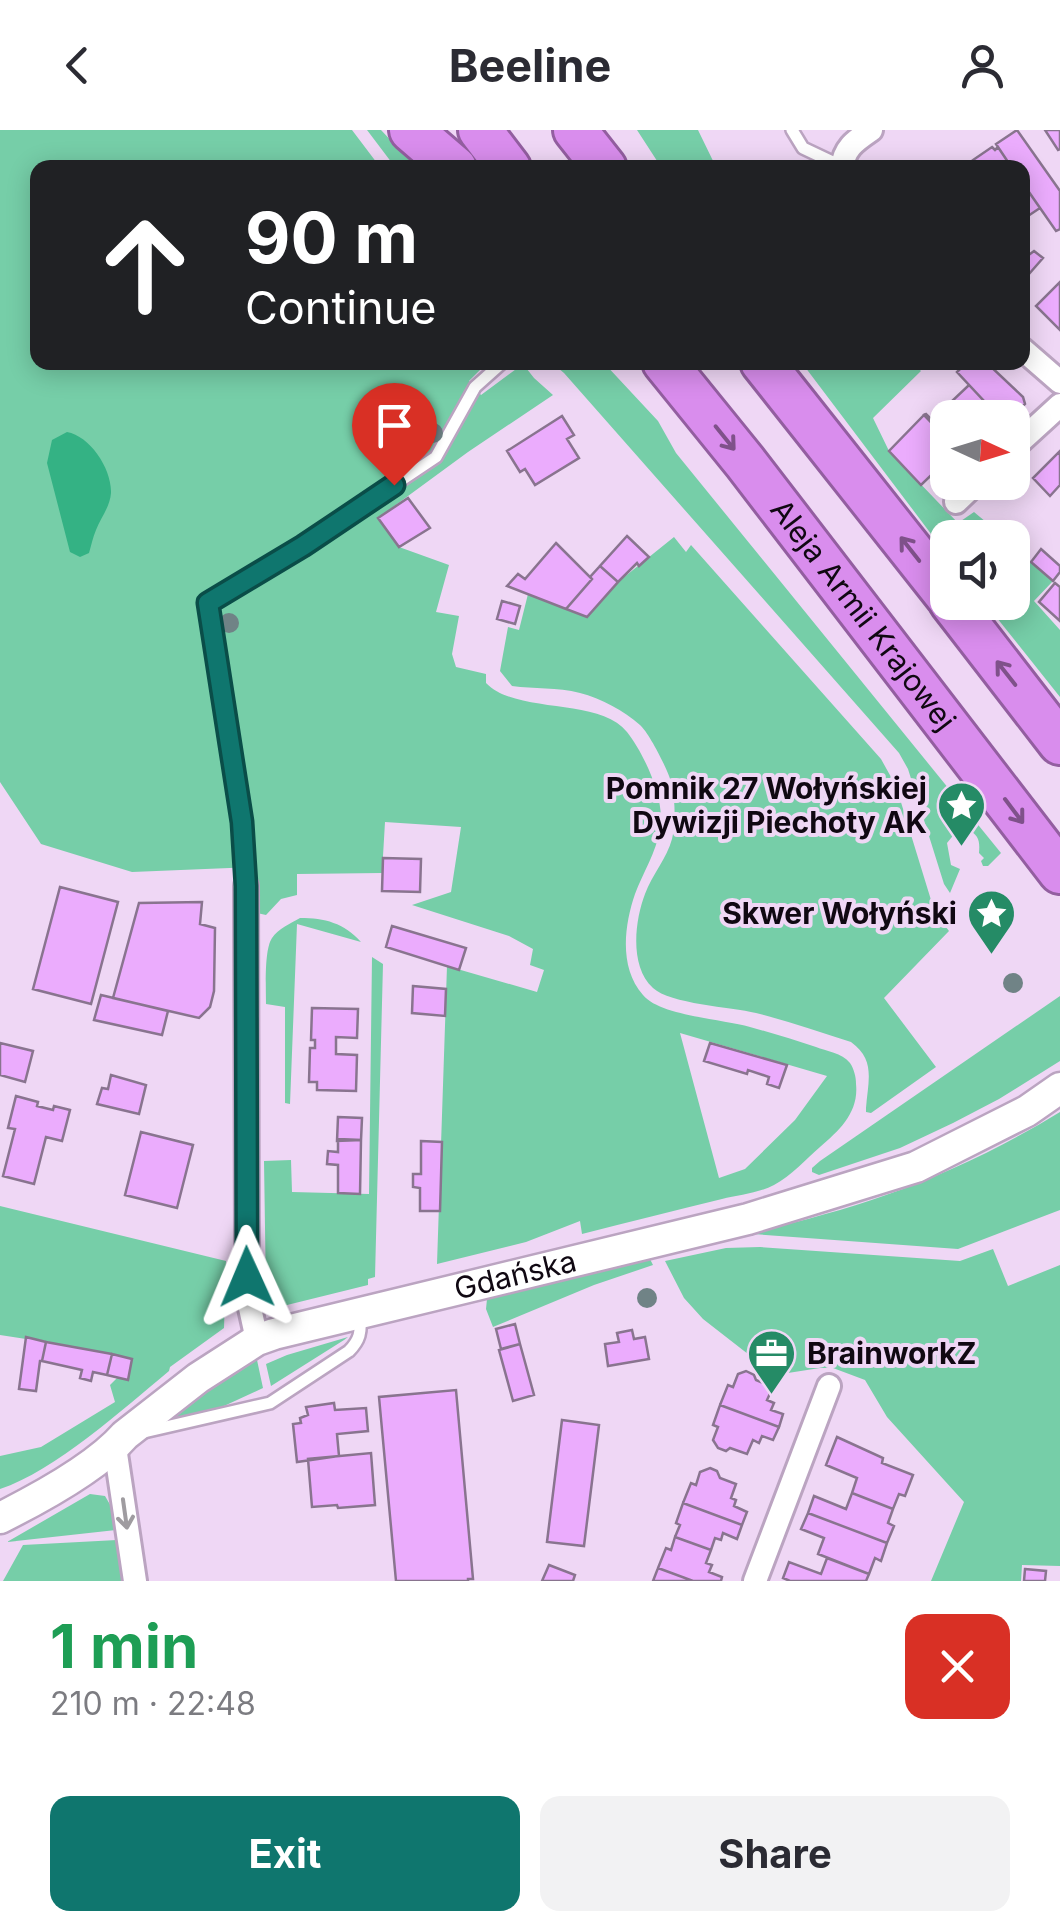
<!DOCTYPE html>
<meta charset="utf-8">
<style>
:root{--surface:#fff;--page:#f2f2f3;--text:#2b2b33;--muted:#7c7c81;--accent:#0f766e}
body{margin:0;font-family:Inter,sans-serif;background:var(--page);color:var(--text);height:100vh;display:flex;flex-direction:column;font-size:38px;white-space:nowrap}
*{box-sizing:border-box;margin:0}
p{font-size:32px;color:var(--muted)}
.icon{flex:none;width:55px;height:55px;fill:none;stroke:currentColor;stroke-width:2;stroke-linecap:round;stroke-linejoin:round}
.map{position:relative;height:1451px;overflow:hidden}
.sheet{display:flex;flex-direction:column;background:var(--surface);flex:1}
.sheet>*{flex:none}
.hud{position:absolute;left:30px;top:30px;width:1000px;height:210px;border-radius:20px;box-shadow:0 5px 25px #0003;background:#202124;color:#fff;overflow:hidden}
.needle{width:65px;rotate:94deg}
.buttons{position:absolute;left:930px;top:270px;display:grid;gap:20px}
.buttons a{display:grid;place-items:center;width:100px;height:100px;border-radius:20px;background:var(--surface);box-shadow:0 5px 25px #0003;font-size:50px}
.pin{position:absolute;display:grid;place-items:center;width:85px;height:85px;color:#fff;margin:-102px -42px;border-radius:50% 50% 50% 0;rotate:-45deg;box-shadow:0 0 10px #0007}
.pin .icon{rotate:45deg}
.me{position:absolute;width:110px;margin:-55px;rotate:359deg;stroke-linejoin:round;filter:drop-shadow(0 0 8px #0008)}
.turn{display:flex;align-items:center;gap:35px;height:210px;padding:0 50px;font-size:45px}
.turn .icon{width:130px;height:130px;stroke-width:2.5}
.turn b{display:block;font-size:70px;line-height:85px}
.round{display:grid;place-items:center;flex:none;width:105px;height:105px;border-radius:20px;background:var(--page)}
.overview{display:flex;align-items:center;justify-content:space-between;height:170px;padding:0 50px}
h1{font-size:60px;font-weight:700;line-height:75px;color:#1e9e55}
.cta{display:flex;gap:20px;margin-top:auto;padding:20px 50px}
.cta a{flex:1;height:115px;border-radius:20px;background:var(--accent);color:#fff;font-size:40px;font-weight:700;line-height:115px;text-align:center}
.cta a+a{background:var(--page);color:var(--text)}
header{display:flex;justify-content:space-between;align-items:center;height:130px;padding:0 50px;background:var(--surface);font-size:45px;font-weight:700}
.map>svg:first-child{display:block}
.green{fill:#76cea8;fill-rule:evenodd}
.water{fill:#34b284}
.building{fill:#ebacfd;stroke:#89748f;stroke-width:2.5}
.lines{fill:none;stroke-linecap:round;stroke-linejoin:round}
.service-casing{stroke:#bba4c1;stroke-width:16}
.minor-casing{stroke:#bba4c1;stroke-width:28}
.tertiary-casing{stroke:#bba4c1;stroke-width:35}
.motorway-casing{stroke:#935ea0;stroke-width:48}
.service{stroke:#fff;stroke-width:11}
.minor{stroke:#fff;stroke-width:22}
.tertiary{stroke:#fff;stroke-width:30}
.motorway{stroke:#d98ded;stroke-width:42}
.tree{fill:#708386}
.oneway{stroke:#7f518a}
.oneway2{stroke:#9f9ca0}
.route-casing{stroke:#0a4d48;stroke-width:25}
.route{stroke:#0f766e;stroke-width:18}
.labels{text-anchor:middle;stroke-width:8;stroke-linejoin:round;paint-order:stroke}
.street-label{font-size:30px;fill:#100812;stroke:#efd7f5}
.poi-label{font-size:30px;font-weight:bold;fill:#100812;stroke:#efd7f5;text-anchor:end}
</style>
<header><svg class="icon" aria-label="back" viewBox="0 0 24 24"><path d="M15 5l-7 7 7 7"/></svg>Beeline<svg class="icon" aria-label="person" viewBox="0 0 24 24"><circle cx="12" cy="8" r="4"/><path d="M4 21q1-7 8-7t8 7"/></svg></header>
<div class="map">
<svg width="1060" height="1451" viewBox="0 0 1060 1451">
<rect width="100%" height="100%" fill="#efd7f5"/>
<path class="green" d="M0,0H352L380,37L38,38V232L487,233L469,251L481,265L523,234L534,248L553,265L468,322L378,388L399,417L449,435L436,482L459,486L452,524L456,537L486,544V553C517,585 599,567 627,602C645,625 666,671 660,700C656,722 643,743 635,764C624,796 619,838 643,865C660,886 723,889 750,897C772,903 794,910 816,917C826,921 842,923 850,933C854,939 856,947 856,954C859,982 840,1000 820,1017C806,1029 791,1046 774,1055C759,1063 738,1065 722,1069C676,1080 629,1092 582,1104L580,1091L526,1112L437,1134L447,836L537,862L544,840L530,835L533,819L509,806L412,775L451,762L461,697L385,692L382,743L297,744V765L281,769L266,785L257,783L254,737L132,742L41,714L0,652ZM680,903L827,946L795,990L745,1039L719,1048Z
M367,0H381L416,37H395Z
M637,0H698L716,37H661Z
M552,233H604L658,291L676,323L1001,723L988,736H983L981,731L984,728L979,723C980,711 979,705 967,699L956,702L947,713L951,735L960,739L950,763L944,754L908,639L899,623L564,243Z
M802,233H913L921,241L873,288L889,321L958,393L974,382L1004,407L948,408L947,425Z
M674,407L686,422L691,415L881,629L896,656L935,783L949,801L884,868L936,937L871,983L866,982V978C868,951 876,930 851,912C819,902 788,891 756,883C731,877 670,874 653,858C629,836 635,790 645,764C652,745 667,728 672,709C676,693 675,671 672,655C669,642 650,604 640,595C624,581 601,568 580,563C557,557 534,559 512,556L500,541L508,497L519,500L528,464L587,487L618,452Z
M1013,415L1053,451L1034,471L1060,500V567L985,473L1012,472Z
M300,788C325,788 344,793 361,812L297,794L290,974L285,973V877L266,874C266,858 264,820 272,808C278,799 291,793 300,788Z
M372,827L383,834L375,1147L368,1149V1155L283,1176L277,1174L266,1162L264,1031L291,1030L292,1062L369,1064Z
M1060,866V931L999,969L953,993L900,1018L819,1045L812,1042V1038L820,1031Z
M1060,982V1080L958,1119L753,1104C797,1091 843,1081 886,1065C947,1044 1006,1015 1060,982Z
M0,1076L226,1131L224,1198L170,1237L169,1241C123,1279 55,1341 0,1359V1326L41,1317L115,1272L110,1255L117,1248L128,1250L132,1230L27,1207L26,1209L0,1205Z
M760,1117L960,1131L993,1119L1008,1156L1060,1135V1436L1022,1435L1021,1451H931L964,1372L887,1287L865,1250L833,1238H820L775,1245L703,1189L684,1168L665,1131L726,1118Z
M644,1127L650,1129L653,1135L594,1155L493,1197L486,1179L487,1169Z
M348,1207L344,1210L271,1256L266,1234L287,1225Z
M257,1230L263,1258L224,1276L170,1293L196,1268Z
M90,1364L105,1366L112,1378L116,1400L7,1412Z
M117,1410L123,1451H3L23,1415Z"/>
<path class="water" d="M67,302C90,306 112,339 111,363C110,377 101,387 96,400C93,407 91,416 89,423L80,427L70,422L47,333L52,310Z"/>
<path class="building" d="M1017,0L1060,61V99L1056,101L1022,52V38H1012L996,14Z
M1045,0H1060V19L1058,20Z
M992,17L995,20L998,17L1012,38H978L973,30Z
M1022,52L1040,78L1022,90Z
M1034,121L1043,128L1022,152V130Z
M1060,152V200L1036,176Z
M967,232H986L1023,267L1025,274L1011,288L1008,285L1000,288L957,242Z
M969,255L1000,288H966L951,272Z
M951,272L966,288H948V310L924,285L926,284L932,290Z
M924,285L948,310V329L921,355L889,321Z
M562,286L574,305L567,309L579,328L535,355L525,339L520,342L507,321Z
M1060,321V355L1050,366L1033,348Z
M408,368L430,398L399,417L378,388Z
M627,406L649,427L639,436L637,433L618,452L600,436Z
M556,413L592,449L566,479L507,456L518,444L525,449Z
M1041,419L1060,436V442L1053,451L1031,432Z
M600,436L618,452L587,487L566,479L592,449L590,447Z
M1055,453L1060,457V491L1039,472Z
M502,471L520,476L515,494L497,489Z
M383,728L421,729L420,762L382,761Z
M60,757L118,772L91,874L33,859Z
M202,772L200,794L215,798L214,861L210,877L199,888L113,868L139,773Z
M392,796L466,818L459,840L386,817Z
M413,856L446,859L445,886L412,883Z
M101,865L168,881L162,905L94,890Z
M312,878L358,879L357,908L336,907V924L357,925L356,961L317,960V952H309L310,918H315V910H311Z
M0,913L33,921L25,952L0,945Z
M710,913L787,935L779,958L767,954L769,947L748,940L747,944L704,931Z
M111,945L146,955L139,984L97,974L102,958L108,959Z
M16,966L38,972L37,976L53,980L54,976L70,980L62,1011L46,1007L34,1054L3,1046L15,999L8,998Z
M338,987L362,988L361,1010L337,1011Z
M141,1002L193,1015L177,1078L125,1065Z
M338,1009L361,1010L360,1064L338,1063V1035L327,1034L328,1021L338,1022Z
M421,1011L442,1012L440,1081H420V1058L413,1057V1044H421Z
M515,1194L520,1214L501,1219L496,1199Z
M632,1200L634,1209L645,1207L649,1229L608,1236L605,1214L619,1212L617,1203Z
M26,1207L46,1212L42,1231H40L36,1261L19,1259Z
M46,1212L112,1224L107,1245L93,1242L91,1251L80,1248L82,1240L42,1231Z
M520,1214L534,1265L513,1271L499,1220Z
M112,1224L132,1229L128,1250L107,1245Z
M746,1241L754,1245L756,1250L773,1257L767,1270L774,1273L771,1280L783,1284L779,1297L720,1275L728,1255L733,1257L738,1244Z
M456,1260L473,1449H468V1451H396L379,1267Z
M334,1273L335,1280L366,1278L368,1301L337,1304L339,1326L297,1332L293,1294L301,1293L300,1288L308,1285L306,1277Z
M720,1275L779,1297L773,1310L762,1306L759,1313L753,1310L747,1324L730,1318L726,1321L718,1318L713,1310L718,1297L713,1295Z
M562,1290L599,1295L584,1416L547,1412Z
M837,1307L883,1328L882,1333L913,1345L905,1366L899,1364L893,1379L852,1363L857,1348L826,1335Z
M371,1323L375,1375L338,1378L337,1375L312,1377L308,1329Z
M710,1338L717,1341L720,1348L736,1354L731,1368L736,1370L734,1376L747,1382L742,1395L683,1373L691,1353L696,1355L700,1342Z
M852,1363L893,1379L888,1393L894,1396L887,1413L808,1383L814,1366L846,1379Z
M683,1373L742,1395L737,1409L723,1403L721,1410L715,1408L711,1420L675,1407L680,1395L676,1393Z
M808,1383L887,1413L881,1431L875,1428L869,1444L818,1424L824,1408L801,1399Z
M675,1407L711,1420L706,1433L712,1435L709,1442L722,1447L721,1451H693L658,1438L666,1418L671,1420Z
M827,1428L869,1444L866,1451H790L783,1448L789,1432L821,1444Z
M549,1435L575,1445L573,1451H542Z
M658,1438L693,1451H653Z
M1025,1439L1046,1441L1045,1451H1024Z"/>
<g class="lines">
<defs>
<path id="service" d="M792,0L803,18L841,36
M246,756L242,692L208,473L303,416L436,327L475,257L503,232
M144,1302L270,1273L349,1221C360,1210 361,1202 360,1188"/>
<path id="minor" d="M842,38C844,18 855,11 871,0
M1022,219L1060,252
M1012,319L1060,275
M956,372L977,352
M246,756L247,1125L248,1169L257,1210
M115,1317L135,1451
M755,1451L829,1256"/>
<g id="tertiary">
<path id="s1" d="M0,1388C38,1369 97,1337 125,1305L198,1248L257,1210L274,1204L748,1089L916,1037L1027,981L1060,958"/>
</g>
<g id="motorway">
<path d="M411,0L455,38"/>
<path d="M480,0L509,38"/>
<path d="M575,0L605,38"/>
<path id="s2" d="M664,232L745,332L1060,742"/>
<path d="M762,232L948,467"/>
<path d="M951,472L1060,613"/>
</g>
</defs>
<use href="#service" class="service-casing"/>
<use href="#minor" class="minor-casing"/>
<use href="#tertiary" class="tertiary-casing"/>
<use href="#motorway" class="motorway-casing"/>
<use href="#service" class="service"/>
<use href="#minor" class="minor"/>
<use href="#tertiary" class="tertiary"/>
<use href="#motorway" class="motorway"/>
</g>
<g class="tree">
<circle cx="433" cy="303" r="10"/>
<circle cx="404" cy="306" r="10"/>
<circle cx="229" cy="493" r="10"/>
<circle cx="1013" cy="853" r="10"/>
<circle cx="647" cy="1168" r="10"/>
</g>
<defs><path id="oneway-shaft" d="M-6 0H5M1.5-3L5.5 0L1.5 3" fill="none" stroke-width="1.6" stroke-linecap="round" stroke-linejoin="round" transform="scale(2.5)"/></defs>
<g class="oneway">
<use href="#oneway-shaft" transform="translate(725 308) rotate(51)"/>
<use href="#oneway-shaft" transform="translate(910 419) rotate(-128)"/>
<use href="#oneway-shaft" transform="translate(1006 543) rotate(-128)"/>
<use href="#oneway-shaft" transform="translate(1014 681) rotate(53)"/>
</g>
<use class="oneway2" href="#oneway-shaft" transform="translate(125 1384) rotate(82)"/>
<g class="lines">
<defs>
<path id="route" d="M247,1147L246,756L242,692L208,473L303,416L394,355"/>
</defs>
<use href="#route" class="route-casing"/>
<use href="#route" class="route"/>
</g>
<defs>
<symbol id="sight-pin" viewBox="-11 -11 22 30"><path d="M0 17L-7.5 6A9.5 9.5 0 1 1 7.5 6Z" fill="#258b66" stroke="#efd7f5"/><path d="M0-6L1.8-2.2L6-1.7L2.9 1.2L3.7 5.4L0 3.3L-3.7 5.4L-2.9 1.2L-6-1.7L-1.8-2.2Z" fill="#fff"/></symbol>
<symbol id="office-pin" viewBox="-11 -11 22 30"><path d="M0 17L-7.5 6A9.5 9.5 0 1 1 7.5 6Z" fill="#258b66" stroke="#efd7f5"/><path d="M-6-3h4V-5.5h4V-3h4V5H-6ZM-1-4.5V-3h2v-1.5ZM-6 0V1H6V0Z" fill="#fff"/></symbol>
</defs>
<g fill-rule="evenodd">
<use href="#sight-pin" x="934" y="648" width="55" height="75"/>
<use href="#sight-pin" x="964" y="756" width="55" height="75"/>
<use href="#office-pin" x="744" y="1196" width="55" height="75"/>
</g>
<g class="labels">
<g class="street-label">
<text dy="10" stroke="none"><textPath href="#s2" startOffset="322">Aleja Armii Krajowej</textPath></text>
<text dy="10" stroke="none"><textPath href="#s1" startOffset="580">Gdańska</textPath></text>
</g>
<g class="poi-label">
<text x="927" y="669">Pomnik 27 Wołyńskiej<tspan x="927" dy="34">Dywizji Piechoty AK</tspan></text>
<text x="957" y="794">Skwer Wołyński</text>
<text x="807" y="1234" text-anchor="start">BrainworkZ</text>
</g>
</g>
</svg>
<div class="buttons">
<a><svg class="needle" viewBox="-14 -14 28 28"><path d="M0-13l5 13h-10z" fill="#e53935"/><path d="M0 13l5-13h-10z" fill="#7c7c81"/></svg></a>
<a><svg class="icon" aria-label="sound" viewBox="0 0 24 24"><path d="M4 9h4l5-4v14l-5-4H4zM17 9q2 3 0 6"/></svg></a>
</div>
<div class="pin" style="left:394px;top:355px;background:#d93025"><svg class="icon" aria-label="arrive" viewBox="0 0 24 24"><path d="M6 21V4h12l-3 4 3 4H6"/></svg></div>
<svg class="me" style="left:247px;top:1147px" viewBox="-20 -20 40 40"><path d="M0-17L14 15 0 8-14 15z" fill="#0f766e" stroke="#fff" stroke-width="4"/></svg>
<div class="hud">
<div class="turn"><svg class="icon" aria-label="ahead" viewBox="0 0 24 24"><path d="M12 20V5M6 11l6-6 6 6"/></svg><div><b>90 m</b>Continue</div></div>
</div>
</div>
<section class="sheet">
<div class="overview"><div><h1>1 min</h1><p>210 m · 22:48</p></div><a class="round" style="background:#d93025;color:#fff"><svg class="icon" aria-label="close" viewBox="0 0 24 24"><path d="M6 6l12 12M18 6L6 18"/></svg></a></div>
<div class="cta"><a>Exit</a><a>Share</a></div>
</section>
